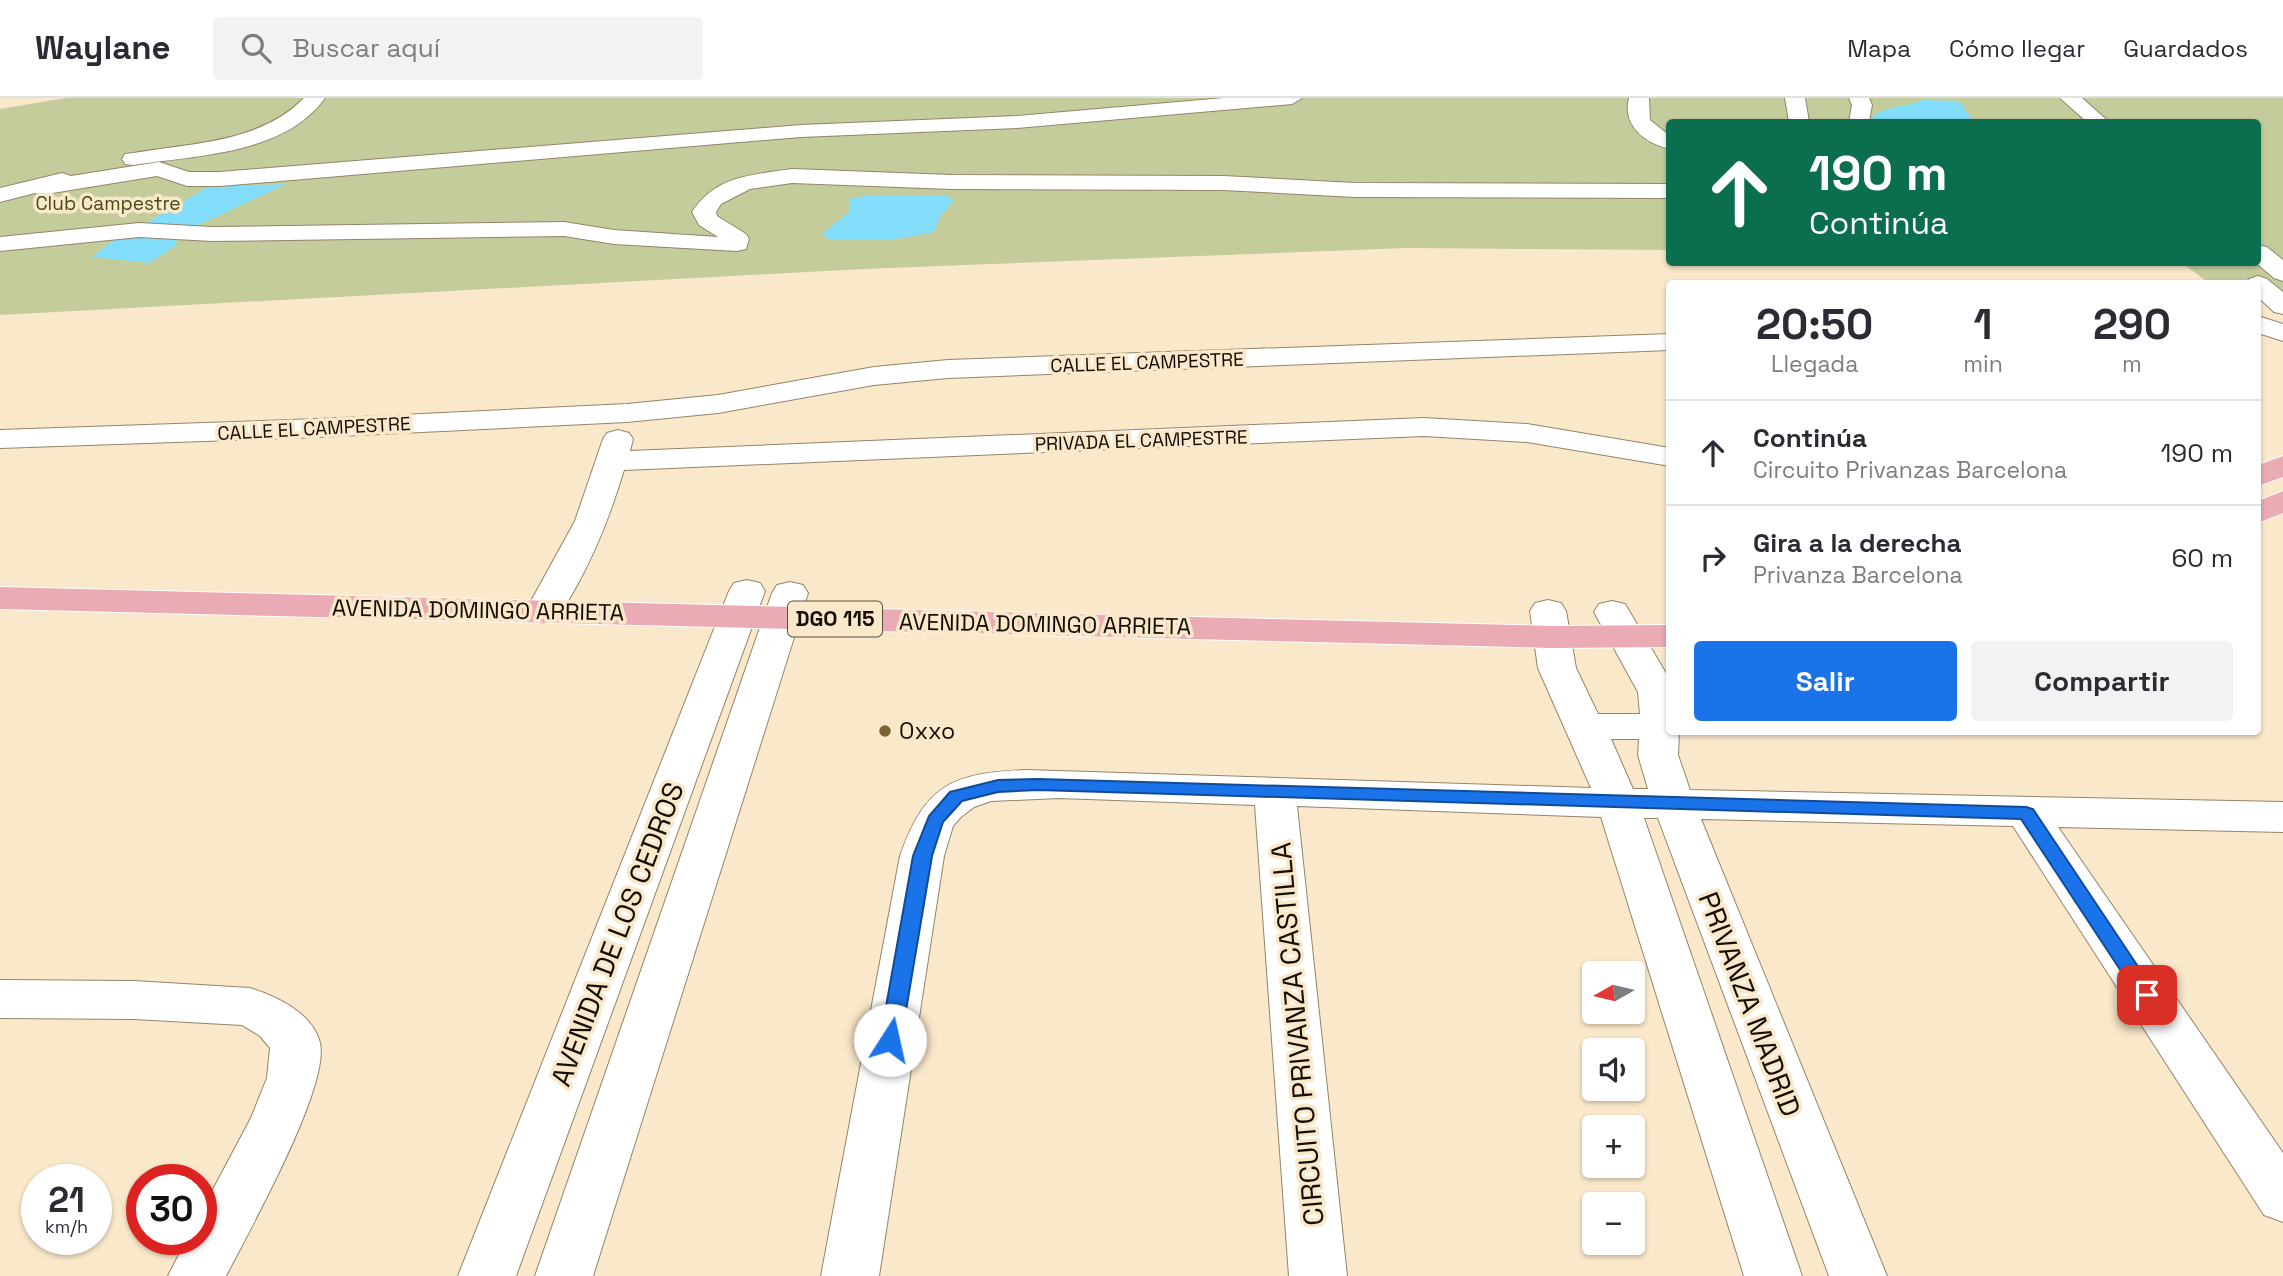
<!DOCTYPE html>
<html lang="es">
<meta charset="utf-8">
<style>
:root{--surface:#fff;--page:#f2f2f3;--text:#2b2b33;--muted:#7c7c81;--line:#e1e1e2;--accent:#1a73e8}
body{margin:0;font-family:"Space Grotesk",sans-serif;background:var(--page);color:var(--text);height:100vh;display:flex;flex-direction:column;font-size:26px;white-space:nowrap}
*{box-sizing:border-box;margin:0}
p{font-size:23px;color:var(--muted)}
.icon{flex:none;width:38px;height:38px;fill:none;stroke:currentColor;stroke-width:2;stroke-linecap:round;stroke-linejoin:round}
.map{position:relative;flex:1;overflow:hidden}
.drawer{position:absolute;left:1666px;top:182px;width:595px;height:455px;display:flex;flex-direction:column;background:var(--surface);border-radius:7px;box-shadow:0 2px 5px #0004}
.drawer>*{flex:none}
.top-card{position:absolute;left:1666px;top:21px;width:595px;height:147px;border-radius:7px;box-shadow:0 2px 5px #0004;background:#0b6e4f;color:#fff;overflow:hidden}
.needle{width:46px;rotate:262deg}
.controls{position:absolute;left:1582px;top:863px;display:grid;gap:14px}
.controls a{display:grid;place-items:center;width:63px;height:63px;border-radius:7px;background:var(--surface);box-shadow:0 2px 5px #0004;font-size:35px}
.speed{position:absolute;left:21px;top:1066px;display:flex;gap:14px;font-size:35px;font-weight:700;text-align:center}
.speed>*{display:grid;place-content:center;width:91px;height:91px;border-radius:50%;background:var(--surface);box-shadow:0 2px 5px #0004;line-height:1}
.speed small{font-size:18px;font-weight:400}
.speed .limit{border:10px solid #d22;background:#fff;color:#111}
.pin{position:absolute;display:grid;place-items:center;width:60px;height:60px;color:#fff;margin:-30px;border-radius:14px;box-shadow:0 4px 10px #0006}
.me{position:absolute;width:77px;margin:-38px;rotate:10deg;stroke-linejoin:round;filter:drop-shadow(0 0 5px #0008)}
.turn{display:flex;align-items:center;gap:24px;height:147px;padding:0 28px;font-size:32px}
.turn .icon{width:91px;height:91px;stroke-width:2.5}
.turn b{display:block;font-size:49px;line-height:60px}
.eta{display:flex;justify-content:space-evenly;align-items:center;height:119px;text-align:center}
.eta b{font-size:42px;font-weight:700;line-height:49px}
.action{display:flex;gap:14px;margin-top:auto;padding:14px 28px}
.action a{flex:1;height:80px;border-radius:7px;background:var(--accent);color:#fff;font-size:28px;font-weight:700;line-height:80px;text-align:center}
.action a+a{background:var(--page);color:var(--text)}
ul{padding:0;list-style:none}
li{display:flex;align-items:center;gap:21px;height:105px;padding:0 28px;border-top:2px solid var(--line)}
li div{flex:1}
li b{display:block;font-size:26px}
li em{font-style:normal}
header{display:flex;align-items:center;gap:42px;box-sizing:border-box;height:98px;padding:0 35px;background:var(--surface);border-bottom:2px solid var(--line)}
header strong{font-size:33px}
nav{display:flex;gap:38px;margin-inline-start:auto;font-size:24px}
.search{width:490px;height:63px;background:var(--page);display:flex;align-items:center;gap:18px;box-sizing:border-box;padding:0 24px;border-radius:7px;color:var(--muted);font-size:26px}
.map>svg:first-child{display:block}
.green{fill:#c5cc9c}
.water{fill:#81ddfa}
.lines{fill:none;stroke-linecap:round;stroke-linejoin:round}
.minor-casing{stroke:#948468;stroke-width:2}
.major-casing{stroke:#fff;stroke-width:2}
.minor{fill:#fff;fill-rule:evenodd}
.major{fill:#eaabb5;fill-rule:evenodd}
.route{fill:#1a73e8;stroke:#114b97;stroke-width:2}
.poi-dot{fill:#7b6334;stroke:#fae8ca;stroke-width:2.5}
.labels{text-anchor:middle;stroke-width:7;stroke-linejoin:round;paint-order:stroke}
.far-park-label{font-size:19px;fill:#454a13;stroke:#fae8ca}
.far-street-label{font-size:19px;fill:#140e04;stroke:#fae8ca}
.shield{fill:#fae8ca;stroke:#594f3f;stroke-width:2}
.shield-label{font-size:21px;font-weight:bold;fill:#140e04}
.street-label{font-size:23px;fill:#140e04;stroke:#fae8ca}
.poi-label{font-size:23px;fill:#140e04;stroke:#fae8ca;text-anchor:start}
.near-street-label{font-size:28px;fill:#140e04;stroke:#fae8ca}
</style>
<header>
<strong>Waylane</strong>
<div class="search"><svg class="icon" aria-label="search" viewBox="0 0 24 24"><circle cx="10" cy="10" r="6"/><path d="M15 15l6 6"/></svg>Buscar aquí</div>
<nav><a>Mapa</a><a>Cómo llegar</a><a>Guardados</a></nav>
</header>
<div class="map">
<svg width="2283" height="1178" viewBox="0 0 2283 1178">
<rect width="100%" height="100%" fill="#fae8ca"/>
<path class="green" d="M66,0H2283V197H2258V186L2209,185L2182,165L2258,164V24H1670L1669,152L1407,150L863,171L0,217V11Z"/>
<path class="water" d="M1923,2L1959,3L1974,24H1878L1872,19C1885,8 1907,9 1923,2Z
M286,86L188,132L141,128L208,89Z
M945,97L954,102L939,120L934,134L896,141H829L822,136L849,114V101L864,98Z
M172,136L177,147L149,165L92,159L120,137Z"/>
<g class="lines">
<defs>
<path id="minor" d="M304,0H325C284,57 196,57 133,67L125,66L122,61L125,56L133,55C191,45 260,45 304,0Z
M1224,0H1302L1292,6L1017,30L801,39L220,88H187L157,78L40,97L35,95L0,104V90L62,75L71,78L159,64L189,74H220L801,27L1017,18Z
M1629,0H1649L1650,22L1670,38V51C1645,45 1622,28 1629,0Z
M1785,0H1805L1809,24H1789Z
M1849,0H1869L1872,7L1869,24H1849L1852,7Z
M2060,0H2082L2109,24H2087Z
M792,71L952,77L1223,78L1355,85L1670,86V100L1355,99L1223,92L952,91L792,85L750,91L721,106L716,114L717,118L746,136L749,141L746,151L737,153L614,146L564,138L212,143L139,139L0,153V139L139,125L212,129L564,124L614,132L718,139L699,127L692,114C716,77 752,77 792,71Z
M2258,147L2267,149L2283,162V183L2274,180L2255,164Z
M2258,178L2267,181L2283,194V216L2274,214L2258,199V186H2246L2249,181Z
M2258,218L2283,226V243L2258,235Z
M1670,236V252L948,280L874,287L718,315L627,324L318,339L0,350V332L318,321L627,306L718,297L874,269L948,262Z
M1424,320L1527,326L1670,350V368L1527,344L1424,338L624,372C608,425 587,476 556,522L543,525L530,522L525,514L575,423L603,341L607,335L618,332L629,335L633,341L630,353Z
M747,482L760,485L765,493L516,1178H458L729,493L734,485Z
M790,484L803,487L808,495L593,1178H535L772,495L777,487Z
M1548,502L1561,505L1566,513L1576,570L1598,616H1640L1638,594L1594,514L1599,506L1612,503L1625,506L1670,582V634H1679L1678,657L1690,692L2283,704V734L2058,729L2283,1055V1124L2264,1117L2013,728L1701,721L1887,1178H1829L1658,720H1644L1802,1178H1744L1601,719L1297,708L1347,1178H1289L1255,707L1059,700L991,703L974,709L961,719L953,728L944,758L879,1178H821L900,758C925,687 952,675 1026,672L1591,690L1538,570L1530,513L1535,505ZM1611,641H1639L1638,657L1648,691H1633Z
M0,882L134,883L250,890C276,898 313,915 320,945C330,989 249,1133 226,1178H168L187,1141H201V1114L251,1020L267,980L270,950L260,938L242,927L134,921L0,920Z"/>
<path id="major" d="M2283,358V379L2258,388V367Z
M2283,393V415L2258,425V403Z
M0,489L1551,528L1670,527V549L1551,550L0,511Z"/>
</defs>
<use href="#minor" class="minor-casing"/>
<use href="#major" class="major-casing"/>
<use href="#minor" class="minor"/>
<use href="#major" class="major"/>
</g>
<path class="route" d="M1038,681L2026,709L2033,711L2157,897L2154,902L2147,904L2140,902L2021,721L1038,692L998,694L962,703L943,724L932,758L901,942L898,947L890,950L883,947L880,942L913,758L929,718L950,694L998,682Z"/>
<circle class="poi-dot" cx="885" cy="633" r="7"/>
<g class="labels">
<g class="far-park-label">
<text x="108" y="112">Club Campestre</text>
</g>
<g class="far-street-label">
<text transform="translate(1147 264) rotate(-2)" y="7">CALLE EL CAMPESTRE</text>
<text transform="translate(314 330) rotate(-3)" y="7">CALLE EL CAMPESTRE</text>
<text transform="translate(1141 342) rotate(-2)" y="7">PRIVADA EL CAMPESTRE</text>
</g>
<rect class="shield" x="788" y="503.5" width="94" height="35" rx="5"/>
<g class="shield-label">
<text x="835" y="528">DGO 115</text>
</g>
<g class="street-label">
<text transform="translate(478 512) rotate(1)" y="8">AVENIDA DOMINGO ARRIETA</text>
<text transform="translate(1045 526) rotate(1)" y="8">AVENIDA DOMINGO ARRIETA</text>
</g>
<g class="poi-label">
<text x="899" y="641">Oxxo</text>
</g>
<g class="near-street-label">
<text transform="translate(617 836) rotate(-69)" y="10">AVENIDA DE LOS CEDROS</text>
<text transform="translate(1750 906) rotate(69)" y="10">PRIVANZA MADRID</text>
<text transform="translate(1297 936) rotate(-95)" y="10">CIRCUITO PRIVANZA CASTILLA</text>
</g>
</g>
</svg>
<div class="controls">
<a><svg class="needle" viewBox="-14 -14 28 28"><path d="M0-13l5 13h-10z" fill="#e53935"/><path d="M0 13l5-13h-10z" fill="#7c7c81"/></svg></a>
<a><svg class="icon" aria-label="sound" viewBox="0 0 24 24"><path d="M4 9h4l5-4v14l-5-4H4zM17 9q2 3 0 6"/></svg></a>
<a>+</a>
<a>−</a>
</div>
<div class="speed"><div>21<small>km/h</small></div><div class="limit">30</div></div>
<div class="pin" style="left:2147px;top:897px;background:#d93025"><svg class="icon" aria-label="arrive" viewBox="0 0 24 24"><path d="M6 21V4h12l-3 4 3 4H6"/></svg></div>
<svg class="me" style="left:890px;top:942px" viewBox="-20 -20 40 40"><circle r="19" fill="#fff"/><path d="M0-13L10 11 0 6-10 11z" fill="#1a73e8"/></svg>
<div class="top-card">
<div class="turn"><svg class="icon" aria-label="ahead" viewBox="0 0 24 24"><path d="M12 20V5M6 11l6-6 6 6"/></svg><div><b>190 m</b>Continúa</div></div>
</div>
<section class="drawer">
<div class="eta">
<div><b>20:50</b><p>Llegada</p></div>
<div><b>1</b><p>min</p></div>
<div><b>290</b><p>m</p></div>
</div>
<ul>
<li><svg class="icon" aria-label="ahead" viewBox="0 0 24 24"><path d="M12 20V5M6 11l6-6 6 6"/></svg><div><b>Continúa</b><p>Circuito Privanzas Barcelona</p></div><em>190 m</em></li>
<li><svg class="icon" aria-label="right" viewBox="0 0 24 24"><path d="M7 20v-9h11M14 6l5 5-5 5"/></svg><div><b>Gira a la derecha</b><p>Privanza Barcelona</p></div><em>60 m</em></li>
</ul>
<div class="action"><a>Salir</a><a>Compartir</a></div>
</section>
</div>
